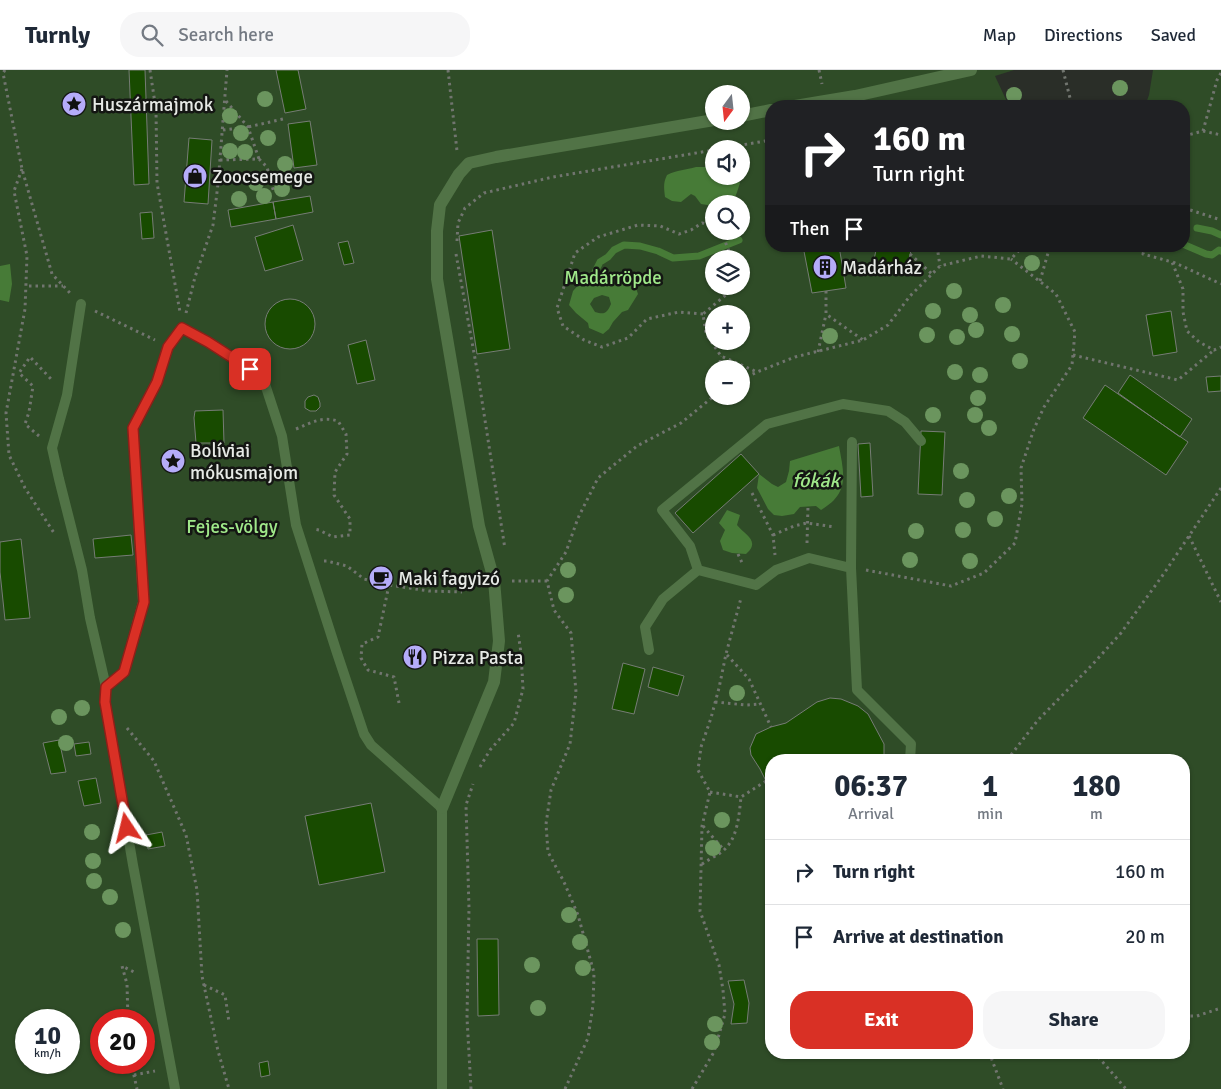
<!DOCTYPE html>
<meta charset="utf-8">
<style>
:root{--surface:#fff;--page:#f6f6f7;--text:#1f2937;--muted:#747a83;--line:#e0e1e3;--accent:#d93025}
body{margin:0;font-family:Signika,sans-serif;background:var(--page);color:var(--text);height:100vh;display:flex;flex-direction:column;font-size:19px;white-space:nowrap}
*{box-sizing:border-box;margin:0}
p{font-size:16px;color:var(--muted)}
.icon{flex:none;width:28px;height:28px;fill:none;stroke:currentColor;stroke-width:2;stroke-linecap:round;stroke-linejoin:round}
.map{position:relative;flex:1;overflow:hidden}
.panel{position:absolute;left:765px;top:684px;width:425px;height:305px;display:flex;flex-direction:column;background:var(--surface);border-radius:20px;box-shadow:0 1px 4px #0004}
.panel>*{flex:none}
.banner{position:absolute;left:765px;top:30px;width:425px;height:152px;border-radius:20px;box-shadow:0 1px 4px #0004;background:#202124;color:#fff;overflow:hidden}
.needle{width:32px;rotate:195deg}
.tools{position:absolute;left:705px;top:15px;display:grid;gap:10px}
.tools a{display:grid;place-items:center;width:45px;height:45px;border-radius:50%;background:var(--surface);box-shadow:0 1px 4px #0004;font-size:25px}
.speed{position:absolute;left:15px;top:939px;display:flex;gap:10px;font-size:25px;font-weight:700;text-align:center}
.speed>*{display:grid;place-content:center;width:65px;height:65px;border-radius:50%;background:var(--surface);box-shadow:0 1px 4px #0004;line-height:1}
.speed small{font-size:12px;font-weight:400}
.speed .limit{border:8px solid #d22;background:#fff;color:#111}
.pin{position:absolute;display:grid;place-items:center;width:42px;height:42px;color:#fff;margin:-21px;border-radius:10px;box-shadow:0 2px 8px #0006}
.me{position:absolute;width:55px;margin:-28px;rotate:350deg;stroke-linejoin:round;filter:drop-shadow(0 0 4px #0008)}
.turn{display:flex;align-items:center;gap:18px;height:105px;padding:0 25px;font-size:22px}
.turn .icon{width:65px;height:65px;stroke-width:2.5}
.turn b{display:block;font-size:35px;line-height:42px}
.then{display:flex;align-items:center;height:48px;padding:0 25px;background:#0003;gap:10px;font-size:19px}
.eta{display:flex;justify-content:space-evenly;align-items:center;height:85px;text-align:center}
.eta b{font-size:30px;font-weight:800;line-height:35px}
.primary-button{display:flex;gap:10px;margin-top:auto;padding:10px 25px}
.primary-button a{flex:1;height:58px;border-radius:20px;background:var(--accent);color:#fff;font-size:20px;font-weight:800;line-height:58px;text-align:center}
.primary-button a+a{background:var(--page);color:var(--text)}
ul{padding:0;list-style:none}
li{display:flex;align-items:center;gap:15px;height:65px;padding:0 25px;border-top:1px solid var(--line)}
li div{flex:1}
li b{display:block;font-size:19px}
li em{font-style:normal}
header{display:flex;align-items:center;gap:30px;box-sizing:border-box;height:70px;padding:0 25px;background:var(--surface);border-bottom:1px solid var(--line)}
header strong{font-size:24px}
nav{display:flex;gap:28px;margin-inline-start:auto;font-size:18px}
.search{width:350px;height:45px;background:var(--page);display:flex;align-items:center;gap:12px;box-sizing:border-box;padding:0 18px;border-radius:20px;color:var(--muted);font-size:19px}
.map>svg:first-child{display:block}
.green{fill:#2f4c27;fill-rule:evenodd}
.water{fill:#477b37;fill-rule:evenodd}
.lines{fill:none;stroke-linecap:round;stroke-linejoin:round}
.stream{stroke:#477b37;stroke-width:7}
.building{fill:#184b00;stroke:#767c75}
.path{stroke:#71756f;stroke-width:3;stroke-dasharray:2.5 4;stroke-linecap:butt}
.service{stroke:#517346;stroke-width:10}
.minor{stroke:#517346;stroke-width:12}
.tree{fill:#6b955e}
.route-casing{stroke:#8d1f18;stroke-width:12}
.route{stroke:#d93025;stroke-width:9}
.labels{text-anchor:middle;stroke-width:5;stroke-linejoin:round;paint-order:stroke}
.poi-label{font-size:19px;fill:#e7eae6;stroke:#141613;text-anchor:start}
.park-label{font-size:19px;fill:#a0e98a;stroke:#141613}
.water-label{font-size:20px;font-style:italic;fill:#a0e88a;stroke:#141613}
</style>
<header>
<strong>Turnly</strong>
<div class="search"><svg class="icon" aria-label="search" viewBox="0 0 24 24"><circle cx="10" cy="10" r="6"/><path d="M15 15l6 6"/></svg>Search here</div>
<nav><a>Map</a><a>Directions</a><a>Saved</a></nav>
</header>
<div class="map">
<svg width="1221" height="1019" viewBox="0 0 1221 1019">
<rect width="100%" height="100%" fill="#2a2e28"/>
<path class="green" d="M0,0H1014L995,6L1009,36H771V176H1184V36H1145L1149,25L1153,0H1221V1019H0ZM714,24H741V51H714ZM714,79H741V106H714ZM714,134H741V161H714ZM714,189H741V216H714ZM714,244H741V271H714ZM714,299H741V326H714ZM771,690H1184V982H771ZM26,950H69V992H26ZM101,950H144V992H101Z"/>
<path class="water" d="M696,97H714V106H734L740,113C734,132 734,134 714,134V136L701,134L695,126L691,124L681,132L672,131L665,127C664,118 663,113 667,105C677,100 686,100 696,97Z
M10,194L12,214L9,232L0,230V196Z
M611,208L635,215L638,224L628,240L622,242L613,252L609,259L603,264L589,258L588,253L576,243L569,235L573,221L581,212H590L599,215ZM602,225L609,227L611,234C607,243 605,245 595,242L590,234L594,228Z
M839,376C844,404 850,423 821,440L816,436L800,437L794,444L782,446L774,445L768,439L757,418L759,404L772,414L778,417L786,412L789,401L790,391Z
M727,440L740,445L737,455C745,465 761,471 746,484L732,483L723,480L720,471L725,460L719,453Z"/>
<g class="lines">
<path class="stream" d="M1197,158L1212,161L1221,165
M1185,175L1206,184L1212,185L1219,180L1221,181
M590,212L600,192L608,187L614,180L624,175L640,176L658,181L673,188L699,186L739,170"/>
</g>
<path class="building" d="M129,0H145L149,114L134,115Z
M276,0H298L306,39L285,43Z
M310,51L317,95L294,98L288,54Z
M189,68L212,70L208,134L184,132Z
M310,126L313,142L276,149L273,132Z
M273,132L276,149L231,157L228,140Z
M152,142L154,168L142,169L140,143Z
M293,155L303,190L265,201L255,167Z
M492,160L510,279L477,284L459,166Z
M348,171L354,193L344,195L338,173Z
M803,176H839L846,218L812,223Z
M877,176H912L906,202L873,194Z
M265 254a25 25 0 1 1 50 0a25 25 0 1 1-50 0Z
M1171,241L1177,282L1153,286L1146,245Z
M366,270L375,310L357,314L348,275Z
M1130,305L1192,349L1180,367L1118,323Z
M1221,306V321L1208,322L1206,307Z
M1105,315L1188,372L1166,405L1083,348Z
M314,325L318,327L320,333V337L316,341H310L305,338V331L308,327Z
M223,340L224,373H196L194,348L195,341Z
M921,361L945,362L942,425L918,424Z
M870,373L873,426L861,427L858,374Z
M741,384L759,404L693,463L675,443Z
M131,465L133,485L95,488L93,469Z
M21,469L30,548L5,550L0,502V472Z
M623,593L645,599L634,644L612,639Z
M653,597L684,606L678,626L648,617Z
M830,628L841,629L858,636L868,644L884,674V690H771V731L766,711L760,699L751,685L750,678L756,664L771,657L786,653L817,632Z
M59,670L66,702L51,704L43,673Z
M89,672L91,684L76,686L74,674Z
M96,708L101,733L84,736L78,711Z
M371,733L385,802L319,815L305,746Z
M162,762L165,776L148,779L146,765Z
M477,869H498L499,945L478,946Z
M744,910L749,933L747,953L731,954L734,934L728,911Z
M268,991L270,1005L261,1007L259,993Z"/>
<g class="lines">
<path class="path" d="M5,0L3,3L22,99L52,204L70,223
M150,0L156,40L157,113L180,242
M448,0L457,81
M819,0L822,14
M1063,0L1072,36
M226,31L248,57L259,89
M223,60L248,57L283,49
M1203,61L1221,65
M1184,66L1203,61L1217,10L1221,3
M719,79L771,70
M220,90L259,89L267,97L274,123
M22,99L14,121L27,186L25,239L6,343L9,385L25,418L54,463
M1184,138L1221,150
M720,161L723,166L732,189
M457,171L458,153L465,138L484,123L553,107L714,80
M937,176L940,196
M1145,176L1143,184L1172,192L1183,219V242L1187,261L1199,272L1214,280L1221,277
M456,184L478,305L505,479
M910,184L932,204
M1173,192L1221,214
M1040,211L1048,183L1047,176
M29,216H63
M734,216L733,219L703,244L706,264L721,286L757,302
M826,221V244L863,270
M95,241L155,270
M186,243L195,207L213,155L218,114L227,0
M703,244L679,242L647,249L628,268L602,277L584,270L563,256L557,238L575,183L598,167L638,155L660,156L679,164L691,160L702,153L714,155
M818,282L826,244
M1073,285L1178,310L1214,280
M719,299L721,286
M741,310L757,302L795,287L863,270L888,255L910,226L940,196L981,186L1011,189L1023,176
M296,359C311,353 321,346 338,351L346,364L347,384L335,402L334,425L350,449V465L333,467L319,460L314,459
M39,366L25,354L29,342L33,316L19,303L30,287L52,310
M752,423L773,465L775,485
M773,465L794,456L807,453L835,457
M1189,466L1221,532
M807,473L808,436
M738,484L743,495
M324,491H327L347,496L364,509L389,515L429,521L462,522
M866,500L951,516L984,503L1015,473L1022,434L1021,398L1034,359L1044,337L1072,295L1075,262L1056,224L1011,189
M512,511H547
M389,515L378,567L362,574L361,588L368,600L394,607L399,633
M727,585L749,609L771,657
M715,632L746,635L760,634
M127,658L154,691L186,765L197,820L202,906L218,981L229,1019
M1007,690L1038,650L1092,595L1121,563L1165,502L1221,418
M480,697L490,680L514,653L523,619L521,583L518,562
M710,722L741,727L766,711
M703,756L724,780
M702,794C709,789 719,785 725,779C738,766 739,745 741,727
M204,915L225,925L229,952
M1184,946H1197L1221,938
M128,950L127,914L122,896L136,903
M989,982L1003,1019
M1094,982L1126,1019
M131,992L137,1019
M134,1005L155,1001
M471,1019L467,948L469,838L466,735L473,714
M565,1019L588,968L593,935L594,903L578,845L564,812L548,782L546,754L551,720L570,674L576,622L571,563L554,540L547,511L566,482L578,448L598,408L637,376L681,353L714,326
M692,1019L714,982L725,944L723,920L719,895L700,841L702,756L710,722L698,700L701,677L711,648L719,618L726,584L741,528"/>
<path class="service" d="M81,234L67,325L52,378L59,409L82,500L90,548L106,617L105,632L133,795L175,1019
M852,372L851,498L857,620L911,674L910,690
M851,498L809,488L776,500L756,515L698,500L690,476L662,440L767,354L843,334L888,341L905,352L921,371
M649,580L645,557L663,529L698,500
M106,617L124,602L143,532L133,358L157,312L168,277L182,258L208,272L263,308L282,366L296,455L337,583L364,664L371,675L442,738V1019"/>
<path class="minor" d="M795,36L855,26L971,0
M741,46L771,40
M442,738L494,612L499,571L494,510L479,456L437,209V161L440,135L459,104L469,93L496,87L714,50"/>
</g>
<g class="tree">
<circle cx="1120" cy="18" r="8"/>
<circle cx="1014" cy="25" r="8"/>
<circle cx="265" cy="29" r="8"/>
<circle cx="230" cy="46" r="8"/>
<circle cx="241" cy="63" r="8"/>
<circle cx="268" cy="68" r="8"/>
<circle cx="230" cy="81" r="8"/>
<circle cx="245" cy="82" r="8"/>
<circle cx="285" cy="94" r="8"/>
<circle cx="256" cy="113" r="8"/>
<circle cx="282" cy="119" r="8"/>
<circle cx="264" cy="126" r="8"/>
<circle cx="239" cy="129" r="8"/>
<circle cx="1032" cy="193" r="8"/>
<circle cx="954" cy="221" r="8"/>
<circle cx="1003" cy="235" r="8"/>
<circle cx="933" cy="241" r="8"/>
<circle cx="970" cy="245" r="8"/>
<circle cx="976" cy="260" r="8"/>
<circle cx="1012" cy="264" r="8"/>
<circle cx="927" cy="265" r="8"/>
<circle cx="830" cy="266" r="8"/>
<circle cx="957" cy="267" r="8"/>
<circle cx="1020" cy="291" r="8"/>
<circle cx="955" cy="302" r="8"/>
<circle cx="980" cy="305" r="8"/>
<circle cx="978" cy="328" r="8"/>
<circle cx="933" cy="345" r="8"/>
<circle cx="975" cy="345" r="8"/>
<circle cx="989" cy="358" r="8"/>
<circle cx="961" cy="401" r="8"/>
<circle cx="1009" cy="426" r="8"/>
<circle cx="967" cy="430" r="8"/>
<circle cx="995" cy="449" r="8"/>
<circle cx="963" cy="460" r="8"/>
<circle cx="916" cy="461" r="8"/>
<circle cx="910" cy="490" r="8"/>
<circle cx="970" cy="491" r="8"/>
<circle cx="568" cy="500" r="8"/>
<circle cx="566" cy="525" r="8"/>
<circle cx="737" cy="623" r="8"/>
<circle cx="82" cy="638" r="8"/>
<circle cx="59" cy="647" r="8"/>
<circle cx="66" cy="673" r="8"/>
<circle cx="722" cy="750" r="8"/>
<circle cx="92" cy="762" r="8"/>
<circle cx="713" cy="778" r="8"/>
<circle cx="93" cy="791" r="8"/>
<circle cx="94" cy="811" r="8"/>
<circle cx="110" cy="827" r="8"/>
<circle cx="569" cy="845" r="8"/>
<circle cx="123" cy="860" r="8"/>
<circle cx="580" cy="872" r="8"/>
<circle cx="532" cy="895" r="8"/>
<circle cx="583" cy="898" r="8"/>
<circle cx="538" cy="938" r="8"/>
<circle cx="715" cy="954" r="8"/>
<circle cx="712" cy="972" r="8"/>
</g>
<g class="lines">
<defs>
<path id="route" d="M127,758L105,632L106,617L124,602L144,532L133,358L157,312L168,277L182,258L208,272L250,299"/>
</defs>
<use href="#route" class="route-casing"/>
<use href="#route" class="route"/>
</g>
<defs>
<symbol id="sight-disc" viewBox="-11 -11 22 22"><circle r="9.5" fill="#b5acf9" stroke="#141613"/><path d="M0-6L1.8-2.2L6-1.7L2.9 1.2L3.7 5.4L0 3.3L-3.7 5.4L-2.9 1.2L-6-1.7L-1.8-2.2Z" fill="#111"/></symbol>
<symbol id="shop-disc" viewBox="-11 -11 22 22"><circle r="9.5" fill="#b5acf9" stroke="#141613"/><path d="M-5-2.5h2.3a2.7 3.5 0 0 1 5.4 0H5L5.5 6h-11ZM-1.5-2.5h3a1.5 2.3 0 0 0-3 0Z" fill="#111"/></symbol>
<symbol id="building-disc" viewBox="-11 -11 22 22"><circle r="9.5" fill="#b5acf9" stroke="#141613"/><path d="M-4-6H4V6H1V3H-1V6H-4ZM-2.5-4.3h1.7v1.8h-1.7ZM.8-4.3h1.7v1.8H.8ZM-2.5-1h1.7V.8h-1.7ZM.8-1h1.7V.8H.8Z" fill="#111"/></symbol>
<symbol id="cafe-disc" viewBox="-11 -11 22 22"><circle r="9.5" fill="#b5acf9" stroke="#141613"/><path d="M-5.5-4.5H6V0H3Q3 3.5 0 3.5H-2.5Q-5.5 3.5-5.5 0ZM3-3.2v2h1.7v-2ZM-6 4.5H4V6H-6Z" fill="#111"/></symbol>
<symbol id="restaurant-disc" viewBox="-11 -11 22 22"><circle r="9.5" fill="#b5acf9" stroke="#141613"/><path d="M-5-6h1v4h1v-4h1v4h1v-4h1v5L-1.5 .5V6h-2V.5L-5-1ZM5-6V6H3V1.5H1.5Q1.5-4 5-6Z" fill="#111"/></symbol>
</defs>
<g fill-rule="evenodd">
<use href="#sight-disc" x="60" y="20" width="28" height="28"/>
<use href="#shop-disc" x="181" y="92" width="28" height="28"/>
<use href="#building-disc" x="811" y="183" width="28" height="28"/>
<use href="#sight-disc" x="159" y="377" width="28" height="28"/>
<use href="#cafe-disc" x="367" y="494" width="28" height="28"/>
<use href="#restaurant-disc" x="401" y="573" width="28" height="28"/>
</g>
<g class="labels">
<g class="poi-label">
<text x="92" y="41">Huszármajmok</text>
<text x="212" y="113">Zoocsemege</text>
<text x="842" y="204">Madárház</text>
<text x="190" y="387">Bolíviai<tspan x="190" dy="22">mókusmajom</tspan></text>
<text x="398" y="515">Maki fagyizó</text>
<text x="432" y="594">Pizza Pasta</text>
</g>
<g class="park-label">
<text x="613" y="214">Madárröpde</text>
<text x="232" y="463">Fejes-völgy</text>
</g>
<g class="water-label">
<text x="816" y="417">fókák</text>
</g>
</g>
</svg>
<div class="tools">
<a><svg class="needle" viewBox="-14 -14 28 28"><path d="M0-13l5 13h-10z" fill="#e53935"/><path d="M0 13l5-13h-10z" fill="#747a83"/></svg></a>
<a><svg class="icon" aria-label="sound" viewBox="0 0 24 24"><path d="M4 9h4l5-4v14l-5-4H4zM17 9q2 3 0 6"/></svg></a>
<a><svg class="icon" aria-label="search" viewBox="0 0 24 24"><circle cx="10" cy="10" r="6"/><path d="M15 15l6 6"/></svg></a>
<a><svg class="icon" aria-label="layers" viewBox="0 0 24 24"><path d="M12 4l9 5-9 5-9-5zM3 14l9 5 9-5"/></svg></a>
<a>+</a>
<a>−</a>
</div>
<div class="speed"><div>10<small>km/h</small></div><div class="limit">20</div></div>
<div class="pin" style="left:250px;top:299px;background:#d93025"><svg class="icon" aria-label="arrive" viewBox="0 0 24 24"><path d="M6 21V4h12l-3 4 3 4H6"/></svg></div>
<svg class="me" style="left:127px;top:758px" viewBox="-20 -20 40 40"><path d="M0-17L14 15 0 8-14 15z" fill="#d93025" stroke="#fff" stroke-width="4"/></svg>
<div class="banner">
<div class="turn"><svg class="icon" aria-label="right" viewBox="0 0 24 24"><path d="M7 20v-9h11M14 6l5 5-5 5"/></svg><div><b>160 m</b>Turn right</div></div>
<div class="then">Then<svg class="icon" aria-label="arrive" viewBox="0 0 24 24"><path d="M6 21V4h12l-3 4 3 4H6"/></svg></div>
</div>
<section class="panel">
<div class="eta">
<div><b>06:37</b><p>Arrival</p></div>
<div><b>1</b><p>min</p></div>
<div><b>180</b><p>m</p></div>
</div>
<ul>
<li><svg class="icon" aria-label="right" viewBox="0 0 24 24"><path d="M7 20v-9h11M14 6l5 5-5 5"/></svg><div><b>Turn right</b></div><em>160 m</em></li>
<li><svg class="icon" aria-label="arrive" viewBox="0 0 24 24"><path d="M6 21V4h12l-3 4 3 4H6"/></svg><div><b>Arrive at destination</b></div><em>20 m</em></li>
</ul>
<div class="primary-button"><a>Exit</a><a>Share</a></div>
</section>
</div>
